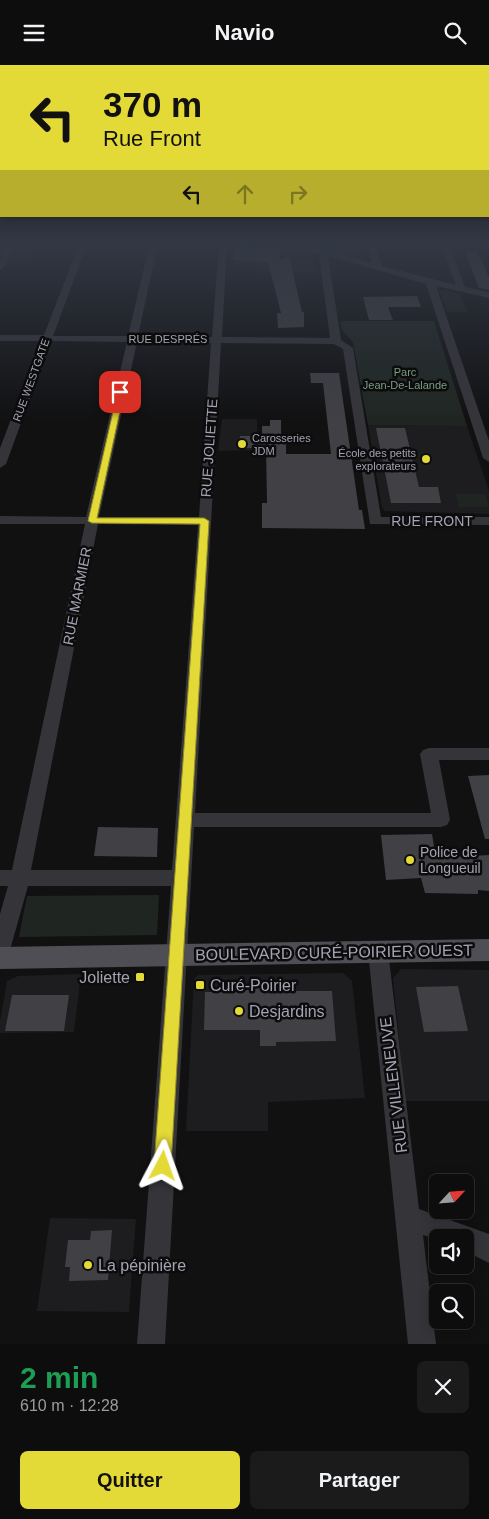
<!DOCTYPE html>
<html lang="fr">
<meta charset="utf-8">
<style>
:root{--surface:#0d0d0e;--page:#1b1b1c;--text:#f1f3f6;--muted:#9a9c9e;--line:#2d2d2e;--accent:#e4da37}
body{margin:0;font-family:Arial,sans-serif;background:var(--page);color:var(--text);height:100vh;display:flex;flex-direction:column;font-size:19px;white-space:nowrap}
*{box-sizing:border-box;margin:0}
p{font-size:16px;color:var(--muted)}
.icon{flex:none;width:28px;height:28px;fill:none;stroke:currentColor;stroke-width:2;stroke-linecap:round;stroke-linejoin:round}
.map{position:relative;height:1279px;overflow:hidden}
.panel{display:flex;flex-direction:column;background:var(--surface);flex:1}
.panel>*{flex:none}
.top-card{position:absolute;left:0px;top:0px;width:490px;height:152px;box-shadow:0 2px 12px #0003,0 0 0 1px var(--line);background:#e4da37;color:#111;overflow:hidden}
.needle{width:32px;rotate:64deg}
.buttons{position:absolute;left:429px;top:1109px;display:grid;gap:10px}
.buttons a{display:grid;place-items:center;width:45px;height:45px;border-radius:8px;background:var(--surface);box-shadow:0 2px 12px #0003,0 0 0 1px var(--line);font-size:25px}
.pin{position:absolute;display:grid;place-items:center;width:42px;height:42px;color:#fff;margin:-21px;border-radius:10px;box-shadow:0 2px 8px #0006}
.me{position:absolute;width:55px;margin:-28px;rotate:4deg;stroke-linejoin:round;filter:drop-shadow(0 0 4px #0008)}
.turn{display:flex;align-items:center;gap:18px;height:105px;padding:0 20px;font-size:22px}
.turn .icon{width:65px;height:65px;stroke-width:2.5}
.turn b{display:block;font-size:35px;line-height:42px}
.lanes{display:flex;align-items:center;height:48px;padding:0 20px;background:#0003;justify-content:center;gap:25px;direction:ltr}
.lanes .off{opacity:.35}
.round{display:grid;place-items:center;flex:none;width:52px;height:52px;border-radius:8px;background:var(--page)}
.headline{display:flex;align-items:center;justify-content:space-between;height:85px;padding:0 20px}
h1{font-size:30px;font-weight:800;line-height:38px;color:#1e9e55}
.button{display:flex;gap:10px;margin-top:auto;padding:10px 20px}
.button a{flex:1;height:58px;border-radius:8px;background:var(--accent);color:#111;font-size:20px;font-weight:800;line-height:58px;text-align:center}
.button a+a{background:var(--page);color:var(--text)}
header{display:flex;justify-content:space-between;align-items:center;height:65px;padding:0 20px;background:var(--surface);font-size:22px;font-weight:800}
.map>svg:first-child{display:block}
.built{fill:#1d1d1f}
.green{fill:#1f2622}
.building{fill:#404045}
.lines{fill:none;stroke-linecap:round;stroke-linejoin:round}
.minor{fill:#353439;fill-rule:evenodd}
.major{fill:#4f4e55;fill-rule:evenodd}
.route{fill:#e4da37;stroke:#948e24}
.poi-dot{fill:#e4da37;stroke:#0c0c0d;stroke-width:2}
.labels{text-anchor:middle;stroke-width:5;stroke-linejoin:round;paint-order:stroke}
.far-street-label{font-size:11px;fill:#a3a3b2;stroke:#0c0c0d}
.far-park-label{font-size:11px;fill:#7b9c86;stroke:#0c0c0d}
.far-poi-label{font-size:11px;fill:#a3a3b2;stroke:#0c0c0d;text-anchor:start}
.street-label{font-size:14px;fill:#a3a3b2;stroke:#0c0c0d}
.poi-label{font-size:14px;fill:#a3a3b2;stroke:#0c0c0d;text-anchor:start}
.near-street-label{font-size:16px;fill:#a3a3b2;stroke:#0c0c0d}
.near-poi-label{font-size:16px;fill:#a3a3b2;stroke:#0c0c0d;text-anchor:start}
</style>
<header><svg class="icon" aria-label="menu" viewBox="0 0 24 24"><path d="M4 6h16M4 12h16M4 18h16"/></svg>Navio<svg class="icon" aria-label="search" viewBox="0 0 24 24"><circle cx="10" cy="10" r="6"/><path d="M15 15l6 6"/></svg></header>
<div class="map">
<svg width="489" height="1279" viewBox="0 0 489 1279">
<rect width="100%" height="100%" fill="#111112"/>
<path class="built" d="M62,177H74L69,189H36L33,197H7L12,187Z
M88,177H144L143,183H85Z
M230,177H270L310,189L313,191L316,208H257L256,201H229Z
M301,177H362L366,191L361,194L351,193L302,178Z
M444,225L460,229L467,247H447L439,226Z
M222,354H257L258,385L218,386Z
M368,360L467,361L489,426V449L385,446L382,443Z
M401,904L489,905V1036H405L393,913Z
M343,908L352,916L365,1033L268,1037V1066H186L194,913L199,910Z
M81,909L74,967L0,968V956L7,916L18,911Z
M50,1153L136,1154L129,1247L37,1246Z"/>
<path class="green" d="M340,256H434L467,361L368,360L353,277L342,265Z
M456,429H485L489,442H459Z
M159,830L157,870L19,872L27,831Z"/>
<path class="building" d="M234,176H248L249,182L280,183V195L289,191L302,247H304V262L278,263L277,248H281L268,197L233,195Z
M477,186L489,212V225L479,223L465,187Z
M417,231L421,242H388L393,255H369L363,232Z
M310,308H339L359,445H362L365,464L262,463V438H267L266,383H239L240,371H262V361H270V355H281V372H286V389H331L323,318H311Z
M376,363H405L419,422H438L441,438H391Z
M489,710V774H485L468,711Z
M98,762L158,763L157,792L94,791Z
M432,769L436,793L489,790V826L478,825V829L425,828L421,813L386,815L381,770Z
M268,920L286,923L294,926H332L336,976L276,977V981H260V965H204L205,927H242L257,921Z
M458,921L468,966L424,967L416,922Z
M12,930H69L64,966H5Z
M112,1165L108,1215L69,1216L70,1202H65L68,1175H90L91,1166Z"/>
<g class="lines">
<path class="minor" d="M9,177H15V181L37,177H50L12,187L4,202L0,205V194L3,189H0V185L6,183Z
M80,177H88L53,271H128L150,177H158L138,271L212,272L219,177H227L222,272L330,273L319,189L282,179L281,177H292L372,198L366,177H374L382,201L456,220L440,177H448L465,222L489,227V233L436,221L489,376V397L483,393L426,219L328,191L341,275L353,283L381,452H489V460L370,459L343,284L334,279L221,278L195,748H431L420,689L423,685L429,683H489V695H439L450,755L447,760L441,762H194L165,1279H137L171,821H28L10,885L7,891L0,894V849L8,821H0V805H12L85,459H0V451L86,452L127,277L51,276L6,399L0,403V383L41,276H0V270H44ZM137,277L211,278L199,452H99ZM98,459L198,460L172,805H31Z
M378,877L385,880L388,886L419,1144L489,1169V1198L465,1186V1172H438V1175L423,1170L436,1279H408L368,886L371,880Z"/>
<path class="major" d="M489,874V896L0,904V882Z"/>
</g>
<linearGradient id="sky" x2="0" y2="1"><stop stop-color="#09090a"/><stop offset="0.5" stop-color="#323844"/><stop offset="1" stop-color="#323844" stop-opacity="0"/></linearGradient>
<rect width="489" height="356" fill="url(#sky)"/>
<path class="route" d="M118,325L124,327L97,453H204L209,456L171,1101L169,1107L163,1110L157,1107L154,1101L200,459L92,458L88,456Z"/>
<g class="poi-dot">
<circle cx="242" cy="379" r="5"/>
<circle cx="426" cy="394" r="5"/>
<circle cx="410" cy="795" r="5"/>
<rect x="135" y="907" width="10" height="10" rx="2.5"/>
<rect x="195" y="915" width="10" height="10" rx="2.5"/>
<circle cx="239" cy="946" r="5"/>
<circle cx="88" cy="1200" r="5"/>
</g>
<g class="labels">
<g class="far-street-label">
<text x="168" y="278">RUE DESPRÉS</text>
<text transform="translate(31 315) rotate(-70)" y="4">RUE WESTGATE</text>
</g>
<g class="far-park-label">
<text x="405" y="311">Parc<tspan x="405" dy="13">Jean-De-Lalande</tspan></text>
</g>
<g class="far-poi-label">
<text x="252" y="377">Carosseries<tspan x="252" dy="13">JDM</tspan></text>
<text x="416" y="392" text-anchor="end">École des petits<tspan x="416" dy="13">explorateurs</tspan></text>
</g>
<g class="street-label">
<text transform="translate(209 383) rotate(-86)" y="5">RUE JOLIETTE</text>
<text x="432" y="461">RUE FRONT</text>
<text transform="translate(77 531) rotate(-79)" y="5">RUE MARMIER</text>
</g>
<g class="poi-label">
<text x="420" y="792">Police de<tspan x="420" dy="16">Longueuil</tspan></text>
</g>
<g class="near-street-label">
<text transform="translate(334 887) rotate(-1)" y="6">BOULEVARD CURÉ-POIRIER OUEST</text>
<text transform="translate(393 1020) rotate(-97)" y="6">RUE VILLENEUVE</text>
</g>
<g class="near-poi-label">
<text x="130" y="918" text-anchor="end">Joliette</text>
<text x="210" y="926">Curé-Poirier</text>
<text x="249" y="952">Desjardins</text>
<text x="98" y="1206">La pépinière</text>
</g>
</g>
</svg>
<div class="buttons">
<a><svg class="needle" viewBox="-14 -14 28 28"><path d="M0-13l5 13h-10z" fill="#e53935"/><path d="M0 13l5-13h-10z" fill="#9a9c9e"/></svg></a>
<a><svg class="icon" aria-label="sound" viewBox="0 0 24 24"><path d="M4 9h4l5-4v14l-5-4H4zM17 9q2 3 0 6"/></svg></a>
<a><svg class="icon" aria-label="search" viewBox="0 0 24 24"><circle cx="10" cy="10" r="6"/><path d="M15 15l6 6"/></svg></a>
</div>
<div class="pin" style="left:120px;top:327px;background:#d93025"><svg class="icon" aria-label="arrive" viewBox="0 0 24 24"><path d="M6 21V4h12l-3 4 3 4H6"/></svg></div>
<svg class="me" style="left:163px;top:1101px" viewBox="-20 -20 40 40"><path d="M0-17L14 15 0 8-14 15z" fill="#e4da37" stroke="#fff" stroke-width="4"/></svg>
<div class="top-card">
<div class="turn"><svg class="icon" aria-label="left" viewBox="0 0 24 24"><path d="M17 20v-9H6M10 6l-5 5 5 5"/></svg><div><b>370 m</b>Rue Front</div></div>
<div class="lanes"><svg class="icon" aria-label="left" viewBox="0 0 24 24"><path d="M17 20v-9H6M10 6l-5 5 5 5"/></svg><svg class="icon off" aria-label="ahead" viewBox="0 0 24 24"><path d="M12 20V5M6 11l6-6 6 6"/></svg><svg class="icon off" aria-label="right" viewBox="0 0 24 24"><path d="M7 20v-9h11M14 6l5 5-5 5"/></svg></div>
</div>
</div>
<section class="panel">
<div class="headline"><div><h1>2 min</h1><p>610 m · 12:28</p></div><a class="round"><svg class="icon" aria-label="close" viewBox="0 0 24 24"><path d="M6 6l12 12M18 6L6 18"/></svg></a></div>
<div class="button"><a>Quitter</a><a>Partager</a></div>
</section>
